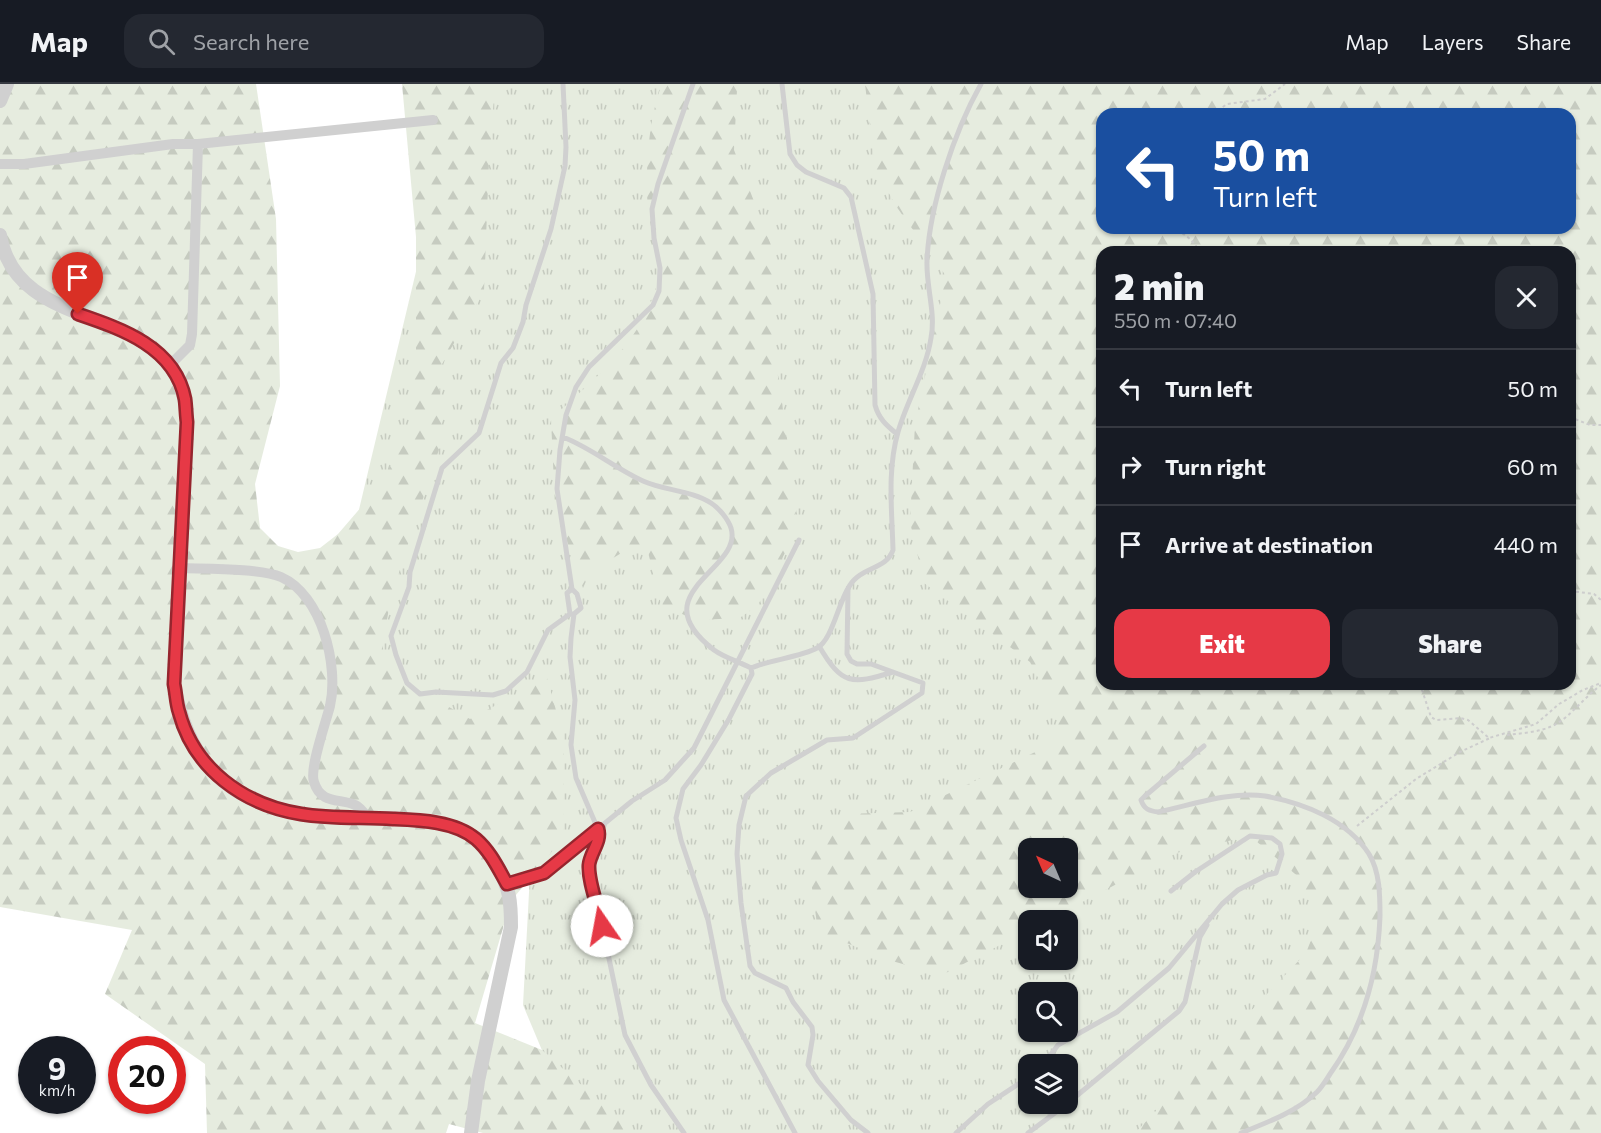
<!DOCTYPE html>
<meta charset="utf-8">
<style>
:root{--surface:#171b24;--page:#242831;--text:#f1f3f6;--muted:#9ea1a6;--line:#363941;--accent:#e63946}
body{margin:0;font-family:Commissioner,sans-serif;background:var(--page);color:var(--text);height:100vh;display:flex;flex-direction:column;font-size:22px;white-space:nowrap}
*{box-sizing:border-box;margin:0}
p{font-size:20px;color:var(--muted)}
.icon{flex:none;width:33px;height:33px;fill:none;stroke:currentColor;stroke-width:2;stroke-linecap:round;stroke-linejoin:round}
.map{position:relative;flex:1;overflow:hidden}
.side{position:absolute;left:1096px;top:162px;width:480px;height:444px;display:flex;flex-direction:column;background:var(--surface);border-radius:18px;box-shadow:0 2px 4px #0004}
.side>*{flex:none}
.banner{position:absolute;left:1096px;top:24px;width:480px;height:126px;border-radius:18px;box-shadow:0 2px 4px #0004;background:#1a4fa0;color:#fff;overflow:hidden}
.needle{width:39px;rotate:316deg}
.tools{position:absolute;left:1018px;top:754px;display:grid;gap:12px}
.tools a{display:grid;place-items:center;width:60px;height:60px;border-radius:12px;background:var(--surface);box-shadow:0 2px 4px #0004;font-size:30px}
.speed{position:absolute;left:18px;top:952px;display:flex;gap:12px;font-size:30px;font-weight:700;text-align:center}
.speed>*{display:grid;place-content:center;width:78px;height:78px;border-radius:50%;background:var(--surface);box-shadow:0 2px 4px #0004;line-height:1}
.speed small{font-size:15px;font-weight:400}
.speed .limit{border:9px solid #d22;background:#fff;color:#111}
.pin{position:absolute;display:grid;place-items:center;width:51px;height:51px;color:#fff;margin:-62px -26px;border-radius:50% 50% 50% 0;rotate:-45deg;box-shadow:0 0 6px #0007}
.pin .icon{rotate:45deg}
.me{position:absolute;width:66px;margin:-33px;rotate:348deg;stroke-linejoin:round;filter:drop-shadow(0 0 4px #0008)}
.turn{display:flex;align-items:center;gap:21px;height:126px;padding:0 18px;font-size:27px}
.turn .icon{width:78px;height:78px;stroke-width:2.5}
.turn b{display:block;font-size:42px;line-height:51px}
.round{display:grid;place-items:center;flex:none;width:63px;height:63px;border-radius:18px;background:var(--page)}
.head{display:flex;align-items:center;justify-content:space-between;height:102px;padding:0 18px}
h1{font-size:36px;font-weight:800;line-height:45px}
.primary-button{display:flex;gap:12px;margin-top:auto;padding:12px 18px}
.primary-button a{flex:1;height:69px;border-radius:18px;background:var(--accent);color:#fff;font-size:24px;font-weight:800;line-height:69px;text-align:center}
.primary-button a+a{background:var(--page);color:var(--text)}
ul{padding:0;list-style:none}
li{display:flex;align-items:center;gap:18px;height:78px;padding:0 18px;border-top:2px solid var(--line)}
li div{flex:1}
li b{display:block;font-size:22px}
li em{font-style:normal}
header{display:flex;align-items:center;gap:36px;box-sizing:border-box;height:84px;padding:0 30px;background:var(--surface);border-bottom:2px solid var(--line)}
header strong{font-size:28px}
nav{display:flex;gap:33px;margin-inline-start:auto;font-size:21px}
.search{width:420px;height:54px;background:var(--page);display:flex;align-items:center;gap:15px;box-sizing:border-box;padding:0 21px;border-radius:18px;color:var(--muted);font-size:22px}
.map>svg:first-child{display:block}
.grass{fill:url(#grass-tufts);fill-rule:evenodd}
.forest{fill:url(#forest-firs);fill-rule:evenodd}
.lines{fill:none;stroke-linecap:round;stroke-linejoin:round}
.path{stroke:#cdcdcd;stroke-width:2;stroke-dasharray:3 3;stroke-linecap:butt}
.service{stroke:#d0d0d0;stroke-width:5}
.minor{stroke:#d0d0d0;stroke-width:10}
.tertiary{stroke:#d0d0d0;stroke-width:14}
.route-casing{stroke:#96252e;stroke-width:15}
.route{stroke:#e63946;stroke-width:10}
</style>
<header>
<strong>Map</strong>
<div class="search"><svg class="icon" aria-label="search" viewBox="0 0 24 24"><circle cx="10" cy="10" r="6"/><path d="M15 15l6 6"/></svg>Search here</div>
<nav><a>Map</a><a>Layers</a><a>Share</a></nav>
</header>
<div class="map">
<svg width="1601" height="1049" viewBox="0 0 1601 1049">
<defs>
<pattern id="grass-tufts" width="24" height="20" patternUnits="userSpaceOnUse" patternTransform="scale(1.5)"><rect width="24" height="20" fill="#e6ecdf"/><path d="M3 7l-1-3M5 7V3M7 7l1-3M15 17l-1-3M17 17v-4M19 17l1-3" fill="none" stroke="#c6cbc0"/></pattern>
<pattern id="forest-firs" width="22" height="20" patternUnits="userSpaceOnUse" patternTransform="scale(1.5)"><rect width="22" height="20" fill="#e6ecdf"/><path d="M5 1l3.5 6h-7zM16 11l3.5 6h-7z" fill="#c6cbc0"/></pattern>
</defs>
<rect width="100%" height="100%" fill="#fff"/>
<path class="grass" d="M469,0H937L1091,688L1397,750L1299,1049H608L562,1014L523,921L531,771L347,633L351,459L425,150ZM1029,765H1068V804H1029ZM1029,837H1068V876H1029ZM1029,909H1068V948H1029ZM1029,981H1068V1020H1029Z"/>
<path class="forest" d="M0,0H256L276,135L280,302L255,400L260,444L278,462L298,468L320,464L338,450L369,414L390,383L410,340L416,266V153L402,0H495L489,76L484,207L438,287L443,353L391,513L380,575L407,599L470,635L547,594L564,655L563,754L511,817L475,939L542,966L635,1049H483L449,1040L446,1049H207L205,980L105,910L132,846L0,823Z
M662,0H735L737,6L734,66L778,179L771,244L797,423L788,463L758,521L741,533L697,537L661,520L647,464L628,465L590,488L583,504L555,422L551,335C597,292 646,256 659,191C662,176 650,144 648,127C645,89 648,35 662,0Z
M865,0H1601V1049H1135L1306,869L1318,838L1301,795L1250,752L1176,769L1046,837H1029V846L942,891L885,875L818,847L806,761L845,730L910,728L1058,657V633L1030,578L924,499L910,438L915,340L946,192L896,122L875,84ZM1102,30H1570V144H1102ZM1102,168H1570V600H1102ZM1029,765H1068V804H1029Z"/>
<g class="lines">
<path class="path" d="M1213,30L1227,20L1265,15L1285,0
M1153,144C1177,146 1186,146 1200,168
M1570,333L1590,341H1601
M1570,507L1594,510L1601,516
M1420,600L1431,633L1436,636L1460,634L1468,636L1489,654L1536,640L1559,620L1583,606L1601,599
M1507,651C1524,649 1543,648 1558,639C1572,630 1586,612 1601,601
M1357,742L1416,695L1460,668L1490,654"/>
<path class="service" d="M563,0L566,63L565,82L551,145L526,221L523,238L513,264L501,279L479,349L442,384L410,488L409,503L391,552L396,571L407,599L420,610L436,608L493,611L506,607L527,588L548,546L570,530
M782,0L790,70L797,81L806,88L844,104L851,113L873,210L875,321C879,335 886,341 897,350
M563,353C591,364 615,384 643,397C665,407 691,406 711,419C719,424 728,435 731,444C744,486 639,508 714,566C725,574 738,577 751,584L752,590L729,635L701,681L683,705L676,734L681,756L708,836L724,916L795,1049
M848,504L847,570L851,577L857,580H871L923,599L922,609L853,654L827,656L771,689L746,712L739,741L737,770L741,819L750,882L755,889L786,904L793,918L812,943L813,951L808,981L818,997L851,1036L868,1049
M572,505L557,405L560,366L566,331L576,303L589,283L653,221L659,207L660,184L654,154L652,125L658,100L693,0
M574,530H570L567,509L572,505L577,510L581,524L574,530L571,554L570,573L575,616L571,661L576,694L600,750L596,761L589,772V786L598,822L625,951L651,1001L684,1049
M819,562C842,601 851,601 893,588
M751,584C769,576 801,573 817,564C834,555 839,511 854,496C866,483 887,484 893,466C892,427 887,386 898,348C907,316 926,287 931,254C936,229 926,203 927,177C929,123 954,48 981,0
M1204,662L1145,712L1141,716C1144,725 1149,727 1158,728C1192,721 1230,707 1265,712C1304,719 1347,736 1369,770C1380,788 1380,812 1380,832C1378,888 1363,944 1330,990C1326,996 1322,1003 1317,1008C1296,1028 1268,1038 1241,1049
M507,800L544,789L632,717L665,696L694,664L799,456
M1043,981L1058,961L1117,928L1169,884L1222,820L1238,806L1267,791L1276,789L1282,770L1280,760L1272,754L1250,752L1195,788L1171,807
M1068,1019L1179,927L1185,918L1200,853L1207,841
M956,1049L988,1020L1029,993
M1028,1049L1067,1020"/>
<path class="minor" d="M0,80H24L173,60H198L433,36
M170,281L190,261L192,250L198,60
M180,484C205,485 260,484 281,493C322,511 339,582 330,622C326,638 309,685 314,698C321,721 340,714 355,721C360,723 365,730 368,734"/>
<path class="tertiary" d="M0,17L7,0
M0,151C17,247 144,219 179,298C185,311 186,324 187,338L174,600C187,675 224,716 300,730C328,735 359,733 387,734C415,736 451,736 475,754C484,761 491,772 497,782C510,805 511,817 511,843L478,997L471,1049"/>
</g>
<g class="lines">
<defs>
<path id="route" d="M78,230C122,245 175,263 185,315C186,322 186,331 187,338L174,600C176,609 176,619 179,628C194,685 244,721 301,730C331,735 363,733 393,735C419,736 455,737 476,755C490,767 498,784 507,800L544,789L598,745C602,757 590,769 589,781C588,799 599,824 602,842"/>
</defs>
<use href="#route" class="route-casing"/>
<use href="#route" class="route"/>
</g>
</svg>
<div class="tools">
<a><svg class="needle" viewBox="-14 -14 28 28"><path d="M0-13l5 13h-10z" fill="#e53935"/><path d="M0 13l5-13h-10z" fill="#9ea1a6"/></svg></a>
<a><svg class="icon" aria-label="sound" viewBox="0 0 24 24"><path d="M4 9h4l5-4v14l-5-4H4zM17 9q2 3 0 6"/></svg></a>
<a><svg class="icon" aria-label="search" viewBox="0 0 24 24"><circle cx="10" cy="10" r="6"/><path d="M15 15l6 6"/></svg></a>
<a><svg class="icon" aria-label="layers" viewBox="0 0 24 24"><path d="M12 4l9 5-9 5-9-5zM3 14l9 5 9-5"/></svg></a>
</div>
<div class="speed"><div>9<small>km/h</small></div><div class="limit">20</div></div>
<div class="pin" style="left:78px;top:230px;background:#d93025"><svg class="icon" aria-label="arrive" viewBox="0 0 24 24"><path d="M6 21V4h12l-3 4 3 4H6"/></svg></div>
<svg class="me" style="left:602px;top:842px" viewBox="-20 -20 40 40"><circle r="19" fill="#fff"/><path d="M0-13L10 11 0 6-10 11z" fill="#e63946"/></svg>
<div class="banner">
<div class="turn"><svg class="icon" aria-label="left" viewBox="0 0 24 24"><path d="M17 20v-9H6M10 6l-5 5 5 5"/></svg><div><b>50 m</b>Turn left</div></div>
</div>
<section class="side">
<div class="head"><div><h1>2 min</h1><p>550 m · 07:40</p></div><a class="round"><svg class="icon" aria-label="close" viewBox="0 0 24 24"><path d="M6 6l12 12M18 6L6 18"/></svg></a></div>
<ul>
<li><svg class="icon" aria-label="left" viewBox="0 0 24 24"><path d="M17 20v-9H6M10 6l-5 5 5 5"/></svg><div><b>Turn left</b></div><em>50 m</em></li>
<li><svg class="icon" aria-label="right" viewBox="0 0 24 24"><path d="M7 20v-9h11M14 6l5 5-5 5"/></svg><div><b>Turn right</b></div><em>60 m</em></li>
<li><svg class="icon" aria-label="arrive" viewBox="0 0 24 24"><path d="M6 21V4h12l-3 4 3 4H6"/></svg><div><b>Arrive at destination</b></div><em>440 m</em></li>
</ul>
<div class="primary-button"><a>Exit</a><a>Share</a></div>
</section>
</div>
